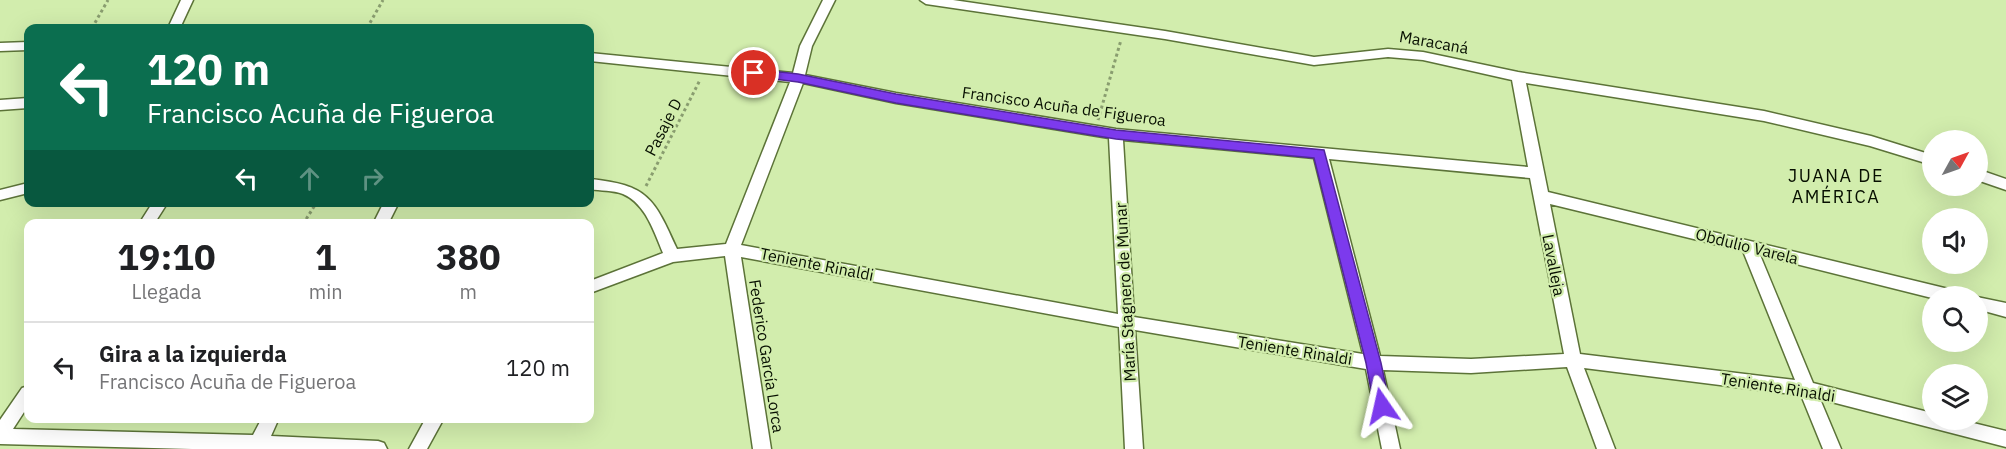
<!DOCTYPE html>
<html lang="es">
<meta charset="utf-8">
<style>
:root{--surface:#fff;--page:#f6f6f6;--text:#202124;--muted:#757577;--line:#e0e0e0}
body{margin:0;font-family:"IBM Plex Sans",sans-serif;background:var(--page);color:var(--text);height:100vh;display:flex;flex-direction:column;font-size:22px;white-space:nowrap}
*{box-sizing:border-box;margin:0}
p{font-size:20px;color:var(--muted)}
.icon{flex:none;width:33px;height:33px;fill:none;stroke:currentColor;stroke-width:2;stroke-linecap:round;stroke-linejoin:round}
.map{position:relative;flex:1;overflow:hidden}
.sheet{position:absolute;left:24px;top:219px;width:570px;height:204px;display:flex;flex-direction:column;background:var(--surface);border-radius:12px;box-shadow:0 6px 24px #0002}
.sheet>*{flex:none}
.top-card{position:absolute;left:24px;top:24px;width:570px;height:183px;border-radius:12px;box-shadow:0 6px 24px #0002;background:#0b6e4f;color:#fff;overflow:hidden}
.needle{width:39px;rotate:50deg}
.controls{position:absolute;left:1922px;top:130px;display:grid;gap:12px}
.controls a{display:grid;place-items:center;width:66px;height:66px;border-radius:50%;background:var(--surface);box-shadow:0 6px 24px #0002;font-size:30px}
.pin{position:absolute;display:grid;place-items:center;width:51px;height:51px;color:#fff;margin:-26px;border:3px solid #fff;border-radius:50%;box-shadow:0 2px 6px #0007}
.me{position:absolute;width:66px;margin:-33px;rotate:349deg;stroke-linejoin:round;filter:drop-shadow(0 0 4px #0008)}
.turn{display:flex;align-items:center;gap:21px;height:126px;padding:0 24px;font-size:27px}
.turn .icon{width:78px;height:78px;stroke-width:2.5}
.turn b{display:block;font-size:42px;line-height:51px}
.lanes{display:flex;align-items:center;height:57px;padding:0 24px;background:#0003;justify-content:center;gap:30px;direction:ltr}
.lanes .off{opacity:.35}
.eta{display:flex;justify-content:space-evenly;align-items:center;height:102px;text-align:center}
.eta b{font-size:36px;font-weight:700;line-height:42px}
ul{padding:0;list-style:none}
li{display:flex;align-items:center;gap:18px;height:90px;padding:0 24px;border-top:2px solid var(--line)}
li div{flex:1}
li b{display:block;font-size:22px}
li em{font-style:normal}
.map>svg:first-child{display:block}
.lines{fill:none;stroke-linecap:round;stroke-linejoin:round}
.minor-casing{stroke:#5c7338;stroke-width:3}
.path{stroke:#899d6f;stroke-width:3;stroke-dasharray:3 3;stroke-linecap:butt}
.minor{fill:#fff;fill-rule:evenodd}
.route{fill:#7c3aed;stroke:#51269a;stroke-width:1.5}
.labels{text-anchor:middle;stroke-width:4.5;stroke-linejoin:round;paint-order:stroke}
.street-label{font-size:16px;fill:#070f00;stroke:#d2edad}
.neighbourhood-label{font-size:18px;letter-spacing:1.5px;fill:#070f00;stroke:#d2edad}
</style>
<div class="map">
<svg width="2006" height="449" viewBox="0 0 2006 449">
<rect width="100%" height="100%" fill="#d2edad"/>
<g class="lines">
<defs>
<path id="minor" d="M181,0H193L180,28H168Z
M823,0H835L812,46L805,75L896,93L1116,129L1528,167L1512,80L1423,60L1388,57L1314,65L1165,39L926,4L920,0H953L1165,31L1314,57L1388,49L1423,52L1518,72L1764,111L1871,136L1932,155V165L1870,146L1764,121L1526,83L1548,192L1961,292L1963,297L1932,298L1760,255L1813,383L1932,413V420H1961L2006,431V447L1820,399L1841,449H1823L1801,395L1584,368L1615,449H1597L1567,367L1471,373L1383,370L1400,449H1382L1366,369L1135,330L1143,449H1125L1119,327L741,257L771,449H753L725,256L673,262L590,293V281L663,253C654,232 646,204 623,194C613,190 600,191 590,189V179C648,185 654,198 677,249L726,244L790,82L590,61V53L793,73L800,46ZM803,83L896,103L1109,138L1118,314L741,245ZM1123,140L1314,158L1363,354L1134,317ZM1329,159L1530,178L1564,354L1471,359L1380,356ZM1550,204L1743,251L1795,380L1580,354Z
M28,42V50L0,51V43Z
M28,98V108L0,110V100Z
M1977,169L2006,179V190L1977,180Z
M28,183V193L0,200V190Z
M153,202H168L154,224H139Z
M384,202H399L388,224H373Z
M1976,297H1977L2006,303V317L1977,309Z
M28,386V406L13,429L253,435L262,418H279L271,436L378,441L384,443L387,449H192L0,444V420L22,388Z
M426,418H444L427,449H409Z"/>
</defs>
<use href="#minor" class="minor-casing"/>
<path class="path" d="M92,28L108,0
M367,28L383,0
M1098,120L1121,40
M646,186L700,80
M303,224L317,202"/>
<use href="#minor" class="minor"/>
</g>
<path class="route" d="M754,69L798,74L896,94L1116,130L1324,150L1381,363L1390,406L1387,411L1382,413L1376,411L1374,406L1366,363L1314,158L1116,139L896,103L798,82L750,76V70Z"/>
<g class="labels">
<g class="street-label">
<text transform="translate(1434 42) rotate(10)" y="6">Maracaná</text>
<text transform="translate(1064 106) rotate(8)" y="6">Francisco Acuña de Figueroa</text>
<text transform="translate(663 127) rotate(-63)" y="6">Pasaje D</text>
<text transform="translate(1747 246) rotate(14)" y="6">Obdulio Varela</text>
<text transform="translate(817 264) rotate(11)" y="6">Teniente Rinaldi</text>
<text transform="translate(1554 265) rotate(79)" y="6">Lavalleja</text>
<text transform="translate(1125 292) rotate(-93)" y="6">María Stagnero de Munar</text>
<text transform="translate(1295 350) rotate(9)" y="6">Teniente Rinaldi</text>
<text transform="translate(767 356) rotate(81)" y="6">Federico García Lorca</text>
<text transform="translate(1778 387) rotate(9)" y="6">Teniente Rinaldi</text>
</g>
<g class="neighbourhood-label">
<text x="1836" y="182">JUANA DE<tspan x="1836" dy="21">AMÉRICA</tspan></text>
</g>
</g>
</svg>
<div class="controls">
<a><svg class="needle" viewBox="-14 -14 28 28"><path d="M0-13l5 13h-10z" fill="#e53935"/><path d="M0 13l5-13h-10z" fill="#757577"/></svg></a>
<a><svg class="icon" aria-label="sound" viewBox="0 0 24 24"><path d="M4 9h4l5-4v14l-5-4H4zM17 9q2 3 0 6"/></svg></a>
<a><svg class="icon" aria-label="search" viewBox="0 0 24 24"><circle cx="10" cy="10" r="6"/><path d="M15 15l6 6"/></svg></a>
<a><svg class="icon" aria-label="layers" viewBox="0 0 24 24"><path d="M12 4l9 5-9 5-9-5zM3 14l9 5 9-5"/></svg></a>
</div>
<div class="pin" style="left:754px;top:73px;background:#d93025"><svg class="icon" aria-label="arrive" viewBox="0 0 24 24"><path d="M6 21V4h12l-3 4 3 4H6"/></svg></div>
<svg class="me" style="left:1382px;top:406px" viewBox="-20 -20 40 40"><path d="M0-17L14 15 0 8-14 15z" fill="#7c3aed" stroke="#fff" stroke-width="4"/></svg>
<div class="top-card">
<div class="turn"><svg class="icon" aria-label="left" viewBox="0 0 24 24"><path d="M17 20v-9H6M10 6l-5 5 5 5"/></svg><div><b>120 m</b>Francisco Acuña de Figueroa</div></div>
<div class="lanes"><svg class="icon" aria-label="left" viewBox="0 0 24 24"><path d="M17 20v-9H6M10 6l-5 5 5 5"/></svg><svg class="icon off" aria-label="ahead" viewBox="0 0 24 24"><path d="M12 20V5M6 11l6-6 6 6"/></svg><svg class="icon off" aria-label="right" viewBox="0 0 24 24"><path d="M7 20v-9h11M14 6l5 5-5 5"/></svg></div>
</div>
<section class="sheet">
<div class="eta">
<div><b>19:10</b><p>Llegada</p></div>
<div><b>1</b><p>min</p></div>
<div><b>380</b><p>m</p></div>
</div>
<ul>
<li><svg class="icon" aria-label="left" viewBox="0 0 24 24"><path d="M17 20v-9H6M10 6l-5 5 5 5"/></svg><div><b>Gira a la izquierda</b><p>Francisco Acuña de Figueroa</p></div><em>120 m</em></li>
</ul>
</section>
</div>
